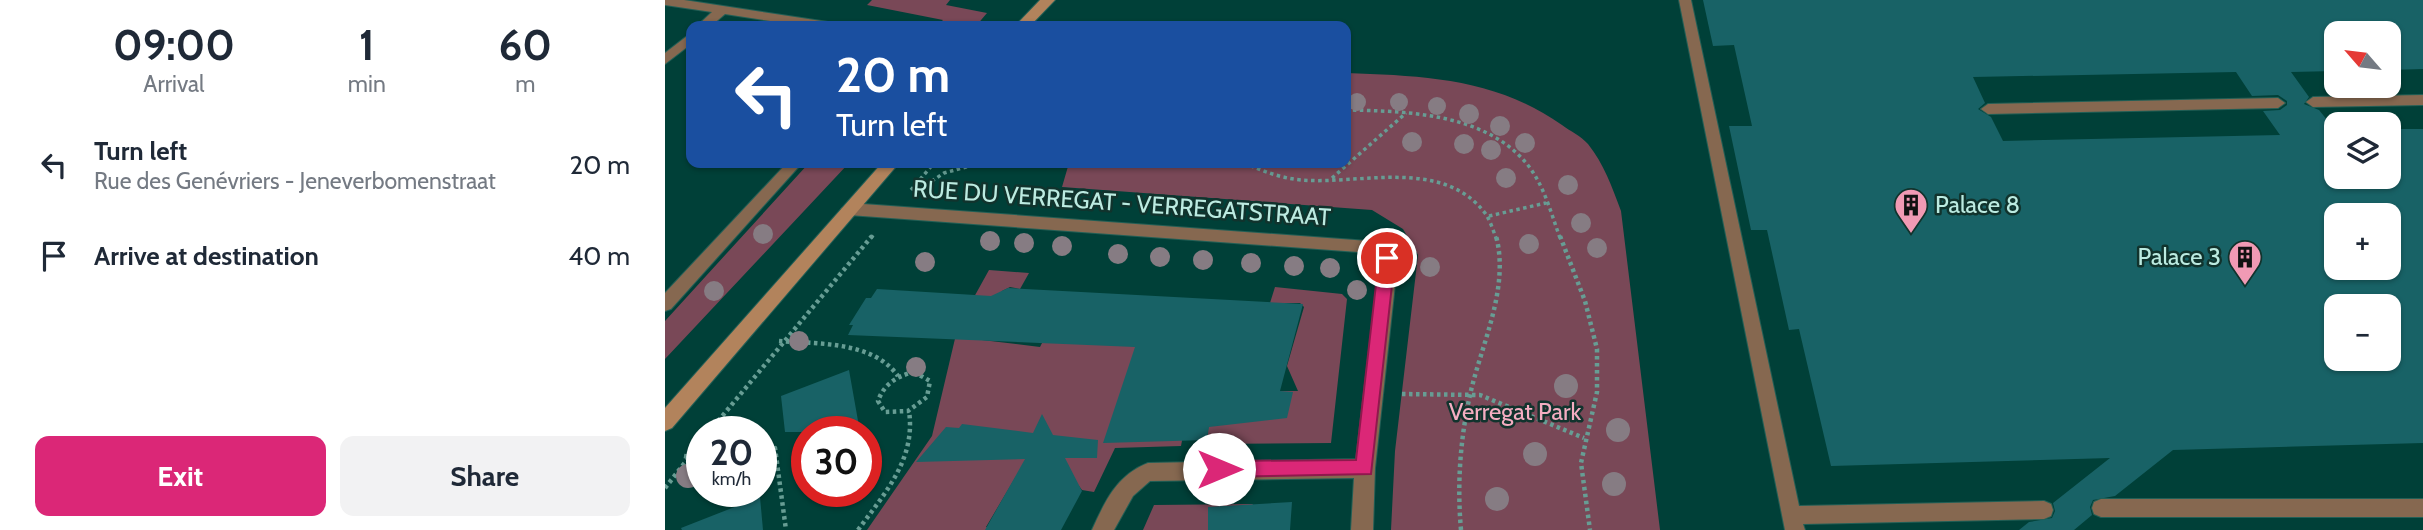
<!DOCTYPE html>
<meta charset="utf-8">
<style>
:root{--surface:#fff;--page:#f2f2f3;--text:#1f2937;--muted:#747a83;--accent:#db2777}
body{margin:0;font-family:Cabin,sans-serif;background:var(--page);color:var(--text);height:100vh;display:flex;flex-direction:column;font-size:26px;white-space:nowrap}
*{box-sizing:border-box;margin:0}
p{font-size:23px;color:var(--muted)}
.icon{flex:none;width:38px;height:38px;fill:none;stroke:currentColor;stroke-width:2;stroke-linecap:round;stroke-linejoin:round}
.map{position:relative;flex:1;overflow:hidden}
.details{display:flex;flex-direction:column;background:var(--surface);width:665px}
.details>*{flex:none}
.top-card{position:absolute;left:21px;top:21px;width:665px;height:147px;border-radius:14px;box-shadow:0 2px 5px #0004;background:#1a4fa0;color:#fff;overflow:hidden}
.needle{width:46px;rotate:298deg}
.buttons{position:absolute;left:1659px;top:21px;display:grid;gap:14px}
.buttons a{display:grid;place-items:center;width:77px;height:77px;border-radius:14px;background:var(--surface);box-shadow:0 2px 5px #0004;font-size:35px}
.speed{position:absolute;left:21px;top:416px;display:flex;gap:14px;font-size:35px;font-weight:700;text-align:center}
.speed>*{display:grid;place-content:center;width:91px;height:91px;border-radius:50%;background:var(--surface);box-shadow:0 2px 5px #0004;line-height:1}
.speed small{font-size:18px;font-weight:400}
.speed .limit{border:10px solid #d22;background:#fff;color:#111}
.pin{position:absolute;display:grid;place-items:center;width:60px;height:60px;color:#fff;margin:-30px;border:4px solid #fff;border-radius:50%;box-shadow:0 2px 7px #0007}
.me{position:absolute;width:77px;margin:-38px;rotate:90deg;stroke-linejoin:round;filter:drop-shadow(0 0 5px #0008)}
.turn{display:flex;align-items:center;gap:24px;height:147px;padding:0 35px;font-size:32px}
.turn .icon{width:91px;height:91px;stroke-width:2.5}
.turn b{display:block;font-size:49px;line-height:60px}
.eta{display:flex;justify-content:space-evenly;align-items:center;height:119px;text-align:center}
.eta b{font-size:42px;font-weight:800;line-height:49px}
.primary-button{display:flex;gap:14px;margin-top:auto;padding:14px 35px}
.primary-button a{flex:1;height:80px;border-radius:14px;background:var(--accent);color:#fff;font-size:28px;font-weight:800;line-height:80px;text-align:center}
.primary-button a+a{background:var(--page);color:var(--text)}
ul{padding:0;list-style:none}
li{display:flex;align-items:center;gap:21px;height:91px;padding:0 35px}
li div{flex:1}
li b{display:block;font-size:26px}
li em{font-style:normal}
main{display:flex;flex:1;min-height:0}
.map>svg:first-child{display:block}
.green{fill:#794857}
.building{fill:#186266;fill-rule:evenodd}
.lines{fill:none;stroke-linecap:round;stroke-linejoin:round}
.lane-casing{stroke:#225f56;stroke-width:2}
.street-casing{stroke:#225f56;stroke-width:2}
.secondary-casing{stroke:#225f56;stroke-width:2}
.path-far1{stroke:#679d94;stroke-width:3.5;stroke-dasharray:3.5 3.5;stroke-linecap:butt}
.path{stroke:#679d94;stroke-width:4.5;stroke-dasharray:3.5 3.5;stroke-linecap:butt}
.lane{fill:#866850;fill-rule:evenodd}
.street{fill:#866850;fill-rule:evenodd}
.secondary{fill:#b2835c;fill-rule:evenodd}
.tree{fill:#867c83}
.route{fill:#db2777;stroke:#8e194d;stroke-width:2}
.labels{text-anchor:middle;stroke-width:5;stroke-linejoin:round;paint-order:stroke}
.street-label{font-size:24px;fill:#bcebe1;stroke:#11332d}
.poi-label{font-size:24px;fill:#bcebe1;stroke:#11332d;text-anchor:start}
.park-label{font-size:24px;fill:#f4adc1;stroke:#11332d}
</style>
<main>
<section class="details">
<div class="eta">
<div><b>09:00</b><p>Arrival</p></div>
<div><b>1</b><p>min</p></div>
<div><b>60</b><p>m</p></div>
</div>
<ul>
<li><svg class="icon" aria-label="left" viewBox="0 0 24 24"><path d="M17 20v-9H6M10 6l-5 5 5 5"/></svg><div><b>Turn left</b><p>Rue des Genévriers - Jeneverbomenstraat</p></div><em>20 m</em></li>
<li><svg class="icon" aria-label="arrive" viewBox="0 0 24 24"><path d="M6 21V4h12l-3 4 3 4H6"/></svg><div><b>Arrive at destination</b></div><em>40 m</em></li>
</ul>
<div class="primary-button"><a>Exit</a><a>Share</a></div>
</section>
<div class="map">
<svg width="1758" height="530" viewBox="0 0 1758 530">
<rect width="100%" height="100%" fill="#004038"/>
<path class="green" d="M207,0H285L281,5L322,13L311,26H272L278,20L202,5Z
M681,73C760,76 830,78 897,125C905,131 916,136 923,144C939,164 947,187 956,211L995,530H726L730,451L753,255L738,229L707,210L397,187L404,163H681Z
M144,163H184L0,359V321Z
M324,270L364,273L355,289L345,287L337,291L317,340L375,347L378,341L500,348L602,391H633L622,366L639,307L635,303H605L610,287L677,294L682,299L666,443L541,444L546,407L523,409L516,446L450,448L429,492L417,490L414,486L350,478L321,527L332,530H202L267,436L293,326Z
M588,504L572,530H478L489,505Z"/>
<path class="building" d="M1038,0H1758V69L1724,70V33H1671V71L1626,72L1644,97L1639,104L1654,110L1671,131V177H1724V129H1758V443L1508,450L1450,496L1428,500L1425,507L1427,515L1409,530H1354L1364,522L1387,518L1390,511L1388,503L1445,458L1166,466L1134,329L1124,330L1102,230H1086L1064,126H1087L1069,45L1048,46ZM1571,72L1587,96L1613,95L1622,101V105L1615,110L1598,111L1615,135L1338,141L1326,117L1313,109L1320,103L1308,77ZM1671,215H1724V268H1671ZM1671,306H1724V359H1671Z
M343,288L638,304L615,391L628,392L622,418L544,427L542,440L438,443L470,347L183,335L188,325H184L201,298H206L212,289L326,296Z
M184,370L195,432H120L116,396Z
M377,414L388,435L433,440L432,458H400L417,491L396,530H320L360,459L251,462L281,427L294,428L297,424L368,433Z
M95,497L98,530H17L16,528Z
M627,502L625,530H543V507Z"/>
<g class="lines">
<defs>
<path id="lane" d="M0,0H19L163,22L169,26H138L60,14L46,26H32L47,12L0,5Z
M1014,0H1026L1134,506L1379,501L1386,504L1388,510L1386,516L1379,519L1138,524L1140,530H1120Z
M26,33V44L0,64V53Z
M1758,95V105L1648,107L1641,102L1648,97Z
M1613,98L1620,103L1613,108L1323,114L1316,109L1323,104Z
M122,163H137L6,309L0,311V293Z
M1436,499H1758V517H1436L1429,514L1427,508L1429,502Z"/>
<path id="street" d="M184,203L717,242L728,253L732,266L710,468L708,530H686L689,478L485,481L468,496L449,530H427C440,501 452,475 483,463L691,459L714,266V261L707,253L184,215L176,209Z"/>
<path id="secondary" d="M375,0H390L365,26H350Z
M217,163H234L7,428L0,431V408Z"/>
</defs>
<use href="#lane" class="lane-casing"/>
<use href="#street" class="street-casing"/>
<use href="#secondary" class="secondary-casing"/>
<path class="path-far1" d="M681,110C741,111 820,113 862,164C879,185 886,213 895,238
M579,163C598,171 615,178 636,180C694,185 777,157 820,213C825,220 828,230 831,238
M667,178L741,113
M255,189L279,173L316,163
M246,190L269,163
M824,216L881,203
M206,238L209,234"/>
<path class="path" d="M895,236L920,301L932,349V392L916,463L925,530
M114,341C153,344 208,341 233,376
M249,372L265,381L262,397L243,411L220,412L213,401C219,384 232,376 249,372Z
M737,394L815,395L919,438
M44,432L207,236
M96,454L110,448L121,530
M19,456L37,459
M0,488L37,441
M193,530C220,493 251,459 244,411
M796,530C792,485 795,440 805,395C816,345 845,288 831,236"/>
<use href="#lane" class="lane"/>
<use href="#street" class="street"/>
<use href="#secondary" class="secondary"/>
</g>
<g class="tree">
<circle cx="692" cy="102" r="9"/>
<circle cx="734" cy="102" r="9"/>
<circle cx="772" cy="106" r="9"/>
<circle cx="804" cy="114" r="10"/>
<circle cx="835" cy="126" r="10"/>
<circle cx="747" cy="142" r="10"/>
<circle cx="860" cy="143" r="10"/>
<circle cx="799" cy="144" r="10"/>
<circle cx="826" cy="150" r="10"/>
<circle cx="841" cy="178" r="10"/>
<circle cx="903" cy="185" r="10"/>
<circle cx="916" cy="223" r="10"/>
<circle cx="98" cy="234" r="10"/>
<circle cx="325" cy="241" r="10"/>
<circle cx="359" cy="243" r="10"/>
<circle cx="864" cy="244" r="10"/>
<circle cx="397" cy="246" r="10"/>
<circle cx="932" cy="248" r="10"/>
<circle cx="453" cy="254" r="10"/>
<circle cx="495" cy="257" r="10"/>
<circle cx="538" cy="260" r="10"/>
<circle cx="260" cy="262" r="10"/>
<circle cx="586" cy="263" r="10"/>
<circle cx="629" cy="266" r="10"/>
<circle cx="765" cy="267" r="10"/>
<circle cx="665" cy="268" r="10"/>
<circle cx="692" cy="290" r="10"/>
<circle cx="49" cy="291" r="10"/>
<circle cx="134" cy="341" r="10"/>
<circle cx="251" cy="367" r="10"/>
<circle cx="901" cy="386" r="12"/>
<circle cx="953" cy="430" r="12"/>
<circle cx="870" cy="454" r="12"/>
<circle cx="23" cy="476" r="12"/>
<circle cx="949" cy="484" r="12"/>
<circle cx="832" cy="499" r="12"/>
</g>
<path class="route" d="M722,252L730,258L706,474L554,477L548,475L545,469L548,463L554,461L691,460L714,258Z"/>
<defs>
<symbol id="building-pin" viewBox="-11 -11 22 30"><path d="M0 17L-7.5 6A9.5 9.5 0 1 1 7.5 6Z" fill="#f19ab4" stroke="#11332d"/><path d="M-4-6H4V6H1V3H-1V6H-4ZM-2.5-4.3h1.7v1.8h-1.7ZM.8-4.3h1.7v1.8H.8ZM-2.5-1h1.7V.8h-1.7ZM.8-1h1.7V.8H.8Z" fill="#111"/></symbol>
</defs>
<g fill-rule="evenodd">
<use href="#building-pin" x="1227" y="186" width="38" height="52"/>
<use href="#building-pin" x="1561" y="238" width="38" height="52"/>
</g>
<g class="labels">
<g class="street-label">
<text transform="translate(457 203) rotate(4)" y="8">RUE DU VERREGAT - VERREGATSTRAAT</text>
</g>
<g class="poi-label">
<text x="1270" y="213">Palace 8</text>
<text x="1556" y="265" text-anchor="end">Palace 3</text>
</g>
<g class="park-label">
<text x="850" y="420">Verregat Park</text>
</g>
</g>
</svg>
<div class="buttons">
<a><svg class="needle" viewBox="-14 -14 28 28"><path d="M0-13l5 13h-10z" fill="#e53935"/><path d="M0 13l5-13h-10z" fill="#747a83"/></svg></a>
<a><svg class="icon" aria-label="layers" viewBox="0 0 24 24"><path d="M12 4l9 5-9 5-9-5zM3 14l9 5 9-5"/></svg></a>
<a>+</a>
<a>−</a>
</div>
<div class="speed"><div>20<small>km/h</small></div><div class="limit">30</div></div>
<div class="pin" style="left:722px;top:258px;background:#d93025"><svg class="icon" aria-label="arrive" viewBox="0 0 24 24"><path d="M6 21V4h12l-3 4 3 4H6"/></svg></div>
<svg class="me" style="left:554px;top:469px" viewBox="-20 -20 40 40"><circle r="19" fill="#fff"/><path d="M0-13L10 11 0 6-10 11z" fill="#db2777"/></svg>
<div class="top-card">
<div class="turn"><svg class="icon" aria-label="left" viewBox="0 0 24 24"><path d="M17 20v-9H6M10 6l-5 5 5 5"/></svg><div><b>20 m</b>Turn left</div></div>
</div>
</div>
</main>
